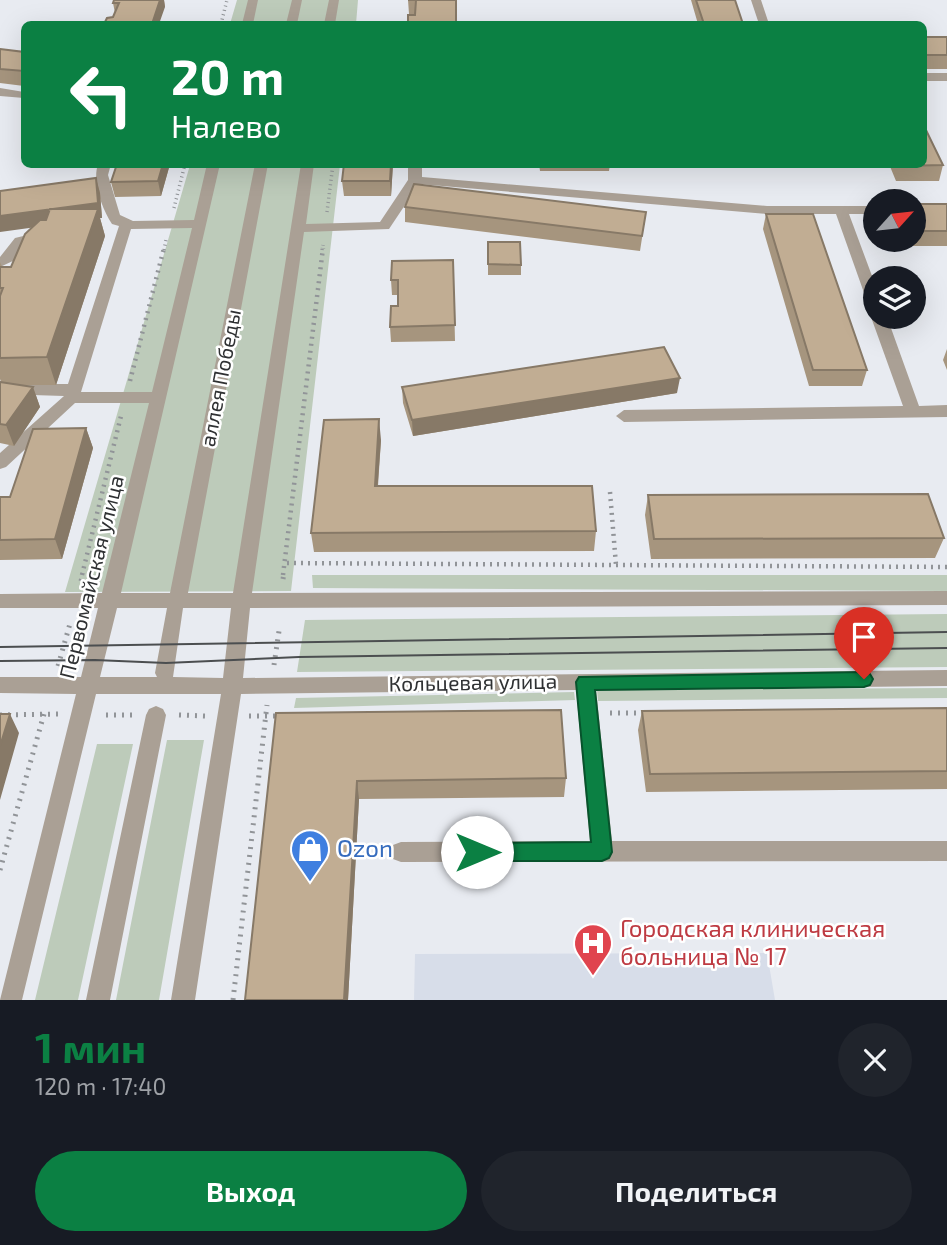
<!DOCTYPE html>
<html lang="ru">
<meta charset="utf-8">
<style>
:root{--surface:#171b24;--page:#20242c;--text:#f1f3f6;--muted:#9ea1a6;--accent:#0b8043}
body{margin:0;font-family:"Exo 2",sans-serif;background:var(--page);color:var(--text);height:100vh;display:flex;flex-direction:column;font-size:26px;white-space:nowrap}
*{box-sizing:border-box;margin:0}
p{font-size:23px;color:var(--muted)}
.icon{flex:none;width:38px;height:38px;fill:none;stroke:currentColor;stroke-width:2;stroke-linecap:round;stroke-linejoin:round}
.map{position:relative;height:1000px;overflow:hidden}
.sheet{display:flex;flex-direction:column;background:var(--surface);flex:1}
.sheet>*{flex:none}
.guide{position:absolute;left:21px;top:21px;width:906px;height:147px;border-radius:10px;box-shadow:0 7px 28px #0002;background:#0b8043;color:#fff;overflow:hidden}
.needle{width:46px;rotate:63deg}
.fabs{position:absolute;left:863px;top:189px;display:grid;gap:14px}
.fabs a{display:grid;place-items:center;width:63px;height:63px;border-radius:50%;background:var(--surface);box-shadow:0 7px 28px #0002;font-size:35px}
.pin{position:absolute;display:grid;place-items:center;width:60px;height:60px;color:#fff;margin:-72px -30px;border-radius:50% 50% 50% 0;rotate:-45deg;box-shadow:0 0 7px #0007}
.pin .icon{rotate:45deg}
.me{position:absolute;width:77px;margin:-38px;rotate:90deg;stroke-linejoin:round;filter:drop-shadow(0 0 5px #0008)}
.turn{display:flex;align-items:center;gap:24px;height:147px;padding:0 35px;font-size:32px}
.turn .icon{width:91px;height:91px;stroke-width:2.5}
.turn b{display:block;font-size:49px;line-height:60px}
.round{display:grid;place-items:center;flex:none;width:74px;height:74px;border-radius:37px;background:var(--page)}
.summary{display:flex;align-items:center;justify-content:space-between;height:119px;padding:0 35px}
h1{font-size:42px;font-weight:700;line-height:52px;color:var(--accent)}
.action{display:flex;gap:14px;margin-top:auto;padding:14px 35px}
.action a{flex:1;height:80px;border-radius:42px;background:var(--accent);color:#fff;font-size:28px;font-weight:700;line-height:80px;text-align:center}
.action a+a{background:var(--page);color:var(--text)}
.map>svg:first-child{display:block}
.built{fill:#d7dde9}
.green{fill:#bdcbba}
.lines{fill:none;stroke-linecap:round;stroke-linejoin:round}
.path-far2{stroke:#919498;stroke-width:3.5;stroke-dasharray:1 3.5;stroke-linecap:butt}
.path-far1{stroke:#919498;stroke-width:4.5;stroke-dasharray:2 5;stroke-linecap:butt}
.path{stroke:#919498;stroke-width:5;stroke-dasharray:2 6;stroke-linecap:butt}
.minor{fill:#aaa095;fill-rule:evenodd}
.tram{stroke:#4b4e50;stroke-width:2}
.wall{fill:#a6957e}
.shaded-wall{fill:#877967}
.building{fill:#c1ad93;stroke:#877967;stroke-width:2}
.route{fill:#0b8043;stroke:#07532c;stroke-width:2}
.labels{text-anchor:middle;stroke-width:5;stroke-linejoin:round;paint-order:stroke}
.street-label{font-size:21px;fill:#2f3133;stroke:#fff}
.near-shop-label{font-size:24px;fill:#366cbe;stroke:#fff;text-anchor:start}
.near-health-label{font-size:24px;fill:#be3a42;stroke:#fff;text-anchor:start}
</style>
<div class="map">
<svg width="947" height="1000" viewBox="0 0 947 1000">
<rect width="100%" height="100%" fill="#e8ebf1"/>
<path class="built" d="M767,953L775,1000H414L415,954Z"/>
<path class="green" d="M237,0H358L356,24H230Z
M190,165H340L291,591L65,592Z
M312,575H947V591L313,588Z
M947,614V667L297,672L305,620Z
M947,688V698L598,701L597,690Z
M574,692L575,700L294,708L296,698Z
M167,740H204L159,1000H116Z
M97,744H133L78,1000H35Z"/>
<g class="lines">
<path class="path-far2" d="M221,24L227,0
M174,208L185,164
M327,212L333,164
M164,250L166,240
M322,250L323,245"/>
<path class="path-far1" d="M130,381L164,248
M610,492L616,565
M287,563L947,567
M82,575L121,416
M283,575L323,248"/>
<path class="path" d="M283,579L284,573
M81,581L83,573
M274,665L279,631
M58,666L71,620
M610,713H647
M0,715L59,714
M106,715H132
M179,715L206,716
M249,716H279
M0,870L44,714
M233,1000L267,705"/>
<path class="minor" d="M248,0H258L253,24H242Z
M292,0H302L297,24H286Z
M329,0H339L335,24H324Z
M751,0H761L769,24H759Z
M924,73H947V81H924Z
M0,88L24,92V98L0,96Z
M98,164H111L108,175L120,215L133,221L194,220L207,164H220L121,593H170L255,164H268L188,593H233L301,164H314L306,224L380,222L408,180V164H422V177L767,206H875V214H849L875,284V309L868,304L836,214H767L419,184L389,229L304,232L252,593L947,591V605L250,608L243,678L947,670V686L596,690L612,841H947V861L401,862L393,859L390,852L393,845L401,842L590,841L576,690L241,694L195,1000H171L221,694H96L22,1000H0L76,694L0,693V677H81L98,608H0V594L102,593L149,403H75L6,467L0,469V453L64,396L0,394V384H68L119,226L112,224C102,209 92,182 98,164ZM192,228L152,392H81L131,229ZM117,608H167L155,673L157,677H100ZM183,608H231L223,678L173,677Z
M44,231L51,235L49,238L25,244L15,260L0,267V257L15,238Z
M875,313V317H887L919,406L947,405V417L624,422L616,416L624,410L903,406L871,317Z
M156,706L163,709L166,715L110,1000H86L146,715L149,709Z"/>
<path class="tram" d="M0,647L947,632
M0,661L95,660L166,663L299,657L947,648"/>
</g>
<path class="wall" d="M114,0H164L165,7L113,17L115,13L113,3Z
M408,0H456L415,15V14H409Z
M691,0H735L743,24H698Z
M924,37H947V69H924Z
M0,49L24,52V86L0,83Z
M117,164H170L161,196L115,197L111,182Z
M393,164L391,196H344L342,181Z
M539,164H610L609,171H540Z
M889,164H924L943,165L939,181H896Z
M96,178L100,193L102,218H100L105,236L56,385H21L33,387L40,407L14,446L0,443V382H1L0,379V262L2,267H11Z
M914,204H947V246H899L896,240H914Z
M405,207L646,212L640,251L405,222Z
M766,214L867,370L862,386H809L763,229Z
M488,242L521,265V275H488Z
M453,260L455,341L391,342L390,327L398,306V295H392L391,280Z
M947,349V370L943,360Z
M402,387L677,393L413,436L403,403Z
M86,428L93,448L62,559L0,560V497H10Z
M381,440L378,486L596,531L594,551L314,552L311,533Z
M648,495L944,538L935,558L651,559L645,515Z
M947,708V789L646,792L638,730L642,711Z
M276,713L566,778L564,797L359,799L348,1000H245Z"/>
<path class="shaded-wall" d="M160,0H164L165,7L159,24H152Z
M163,164H170L161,196L158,181Z
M391,164H393L391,196L390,181Z
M96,178L100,193L102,218H100L105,236L56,385L47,357L95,219L0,232V216Z
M680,378L677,393L413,436L412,420Z
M33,387L40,407L14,446L6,425Z
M379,419L381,440L376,507L375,486Z
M86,428L93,448L62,559L55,539Z
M10,714L19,733L0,800V746Z
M357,781L359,799L348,1000H344Z"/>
<path class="building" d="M114,0H160L152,24H104L107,18L113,17L119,3H113Z
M408,0H456V24H408V15H415L416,0Z
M696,0H735L743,24H704Z
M924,37H947V55H924Z
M0,49L24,52V71L0,69Z
M924,126L943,165L900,166V164H924Z
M117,164H163L158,181L111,182Z
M344,164H391L390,181H342Z
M96,178L98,203L0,216V191Z
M414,184L646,212L642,236L405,207Z
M914,204H947V231H914Z
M50,209H98L47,357L0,358V296L3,288H0V267H11L25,234L40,220H46Z
M766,214H813L867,370H813Z
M488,242H520L521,265L488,264Z
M453,260L455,325L390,327L391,306H398V280H391L392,261Z
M664,347L680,378L412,420L402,387Z
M0,382L33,387L6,425L0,424Z
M379,419L375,486H592L596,531L311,533L324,420Z
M86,428L55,539L0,540V497H10L33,429Z
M928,494L944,538L654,539L648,495Z
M947,708V771L650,774L642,711Z
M561,710L566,778L357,781L344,1000H245L276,713Z
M0,714H10L0,746Z"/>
<path class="route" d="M864,672L870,674L873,679L870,685L864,687L595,690L612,852L609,858L602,861H477L470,859L467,852L470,845L477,843L591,842L576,682L579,677Z"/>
<defs>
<symbol id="shop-pin" viewBox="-11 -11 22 30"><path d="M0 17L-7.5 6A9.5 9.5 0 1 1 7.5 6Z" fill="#3f7fe0" stroke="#fff"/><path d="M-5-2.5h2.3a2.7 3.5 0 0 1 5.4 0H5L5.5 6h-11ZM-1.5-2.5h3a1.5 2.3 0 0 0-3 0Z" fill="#fff"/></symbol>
<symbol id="hospital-pin" viewBox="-11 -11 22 30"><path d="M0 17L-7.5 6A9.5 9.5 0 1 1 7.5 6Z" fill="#e0444e" stroke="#fff"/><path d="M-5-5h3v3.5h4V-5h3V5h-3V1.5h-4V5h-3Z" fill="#fff"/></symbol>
</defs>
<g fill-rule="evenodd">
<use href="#shop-pin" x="288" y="827" width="44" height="60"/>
<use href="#hospital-pin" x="571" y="921" width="44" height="60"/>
</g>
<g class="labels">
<g class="street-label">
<text transform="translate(221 378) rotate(-79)" y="7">аллея Победы</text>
<text transform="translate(92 577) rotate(-76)" y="7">Первомайская улица</text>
<text transform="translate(473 683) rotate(-1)" y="7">Кольцевая улица</text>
</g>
<g class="near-shop-label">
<text x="337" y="857">Ozon</text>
</g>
<g class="near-health-label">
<text x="620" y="937">Городская клиническая<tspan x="620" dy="28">больница № 17</tspan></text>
</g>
</g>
</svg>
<div class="fabs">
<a><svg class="needle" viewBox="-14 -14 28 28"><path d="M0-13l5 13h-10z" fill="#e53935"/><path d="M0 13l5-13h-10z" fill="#9ea1a6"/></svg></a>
<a><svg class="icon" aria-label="layers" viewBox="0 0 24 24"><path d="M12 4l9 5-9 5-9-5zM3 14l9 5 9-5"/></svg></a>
</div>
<div class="pin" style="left:864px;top:679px;background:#d93025"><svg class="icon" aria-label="arrive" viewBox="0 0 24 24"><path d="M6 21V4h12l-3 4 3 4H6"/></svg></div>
<svg class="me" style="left:477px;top:852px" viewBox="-20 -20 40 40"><circle r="19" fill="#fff"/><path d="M0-13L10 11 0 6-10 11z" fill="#0b8043"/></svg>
<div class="guide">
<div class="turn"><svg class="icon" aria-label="left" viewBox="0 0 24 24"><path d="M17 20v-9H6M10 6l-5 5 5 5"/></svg><div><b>20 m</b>Налево</div></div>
</div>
</div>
<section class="sheet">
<div class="summary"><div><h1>1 мин</h1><p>120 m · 17:40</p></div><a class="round"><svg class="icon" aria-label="close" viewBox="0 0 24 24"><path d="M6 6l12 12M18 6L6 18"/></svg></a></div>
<div class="action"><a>Выход</a><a>Поделиться</a></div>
</section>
